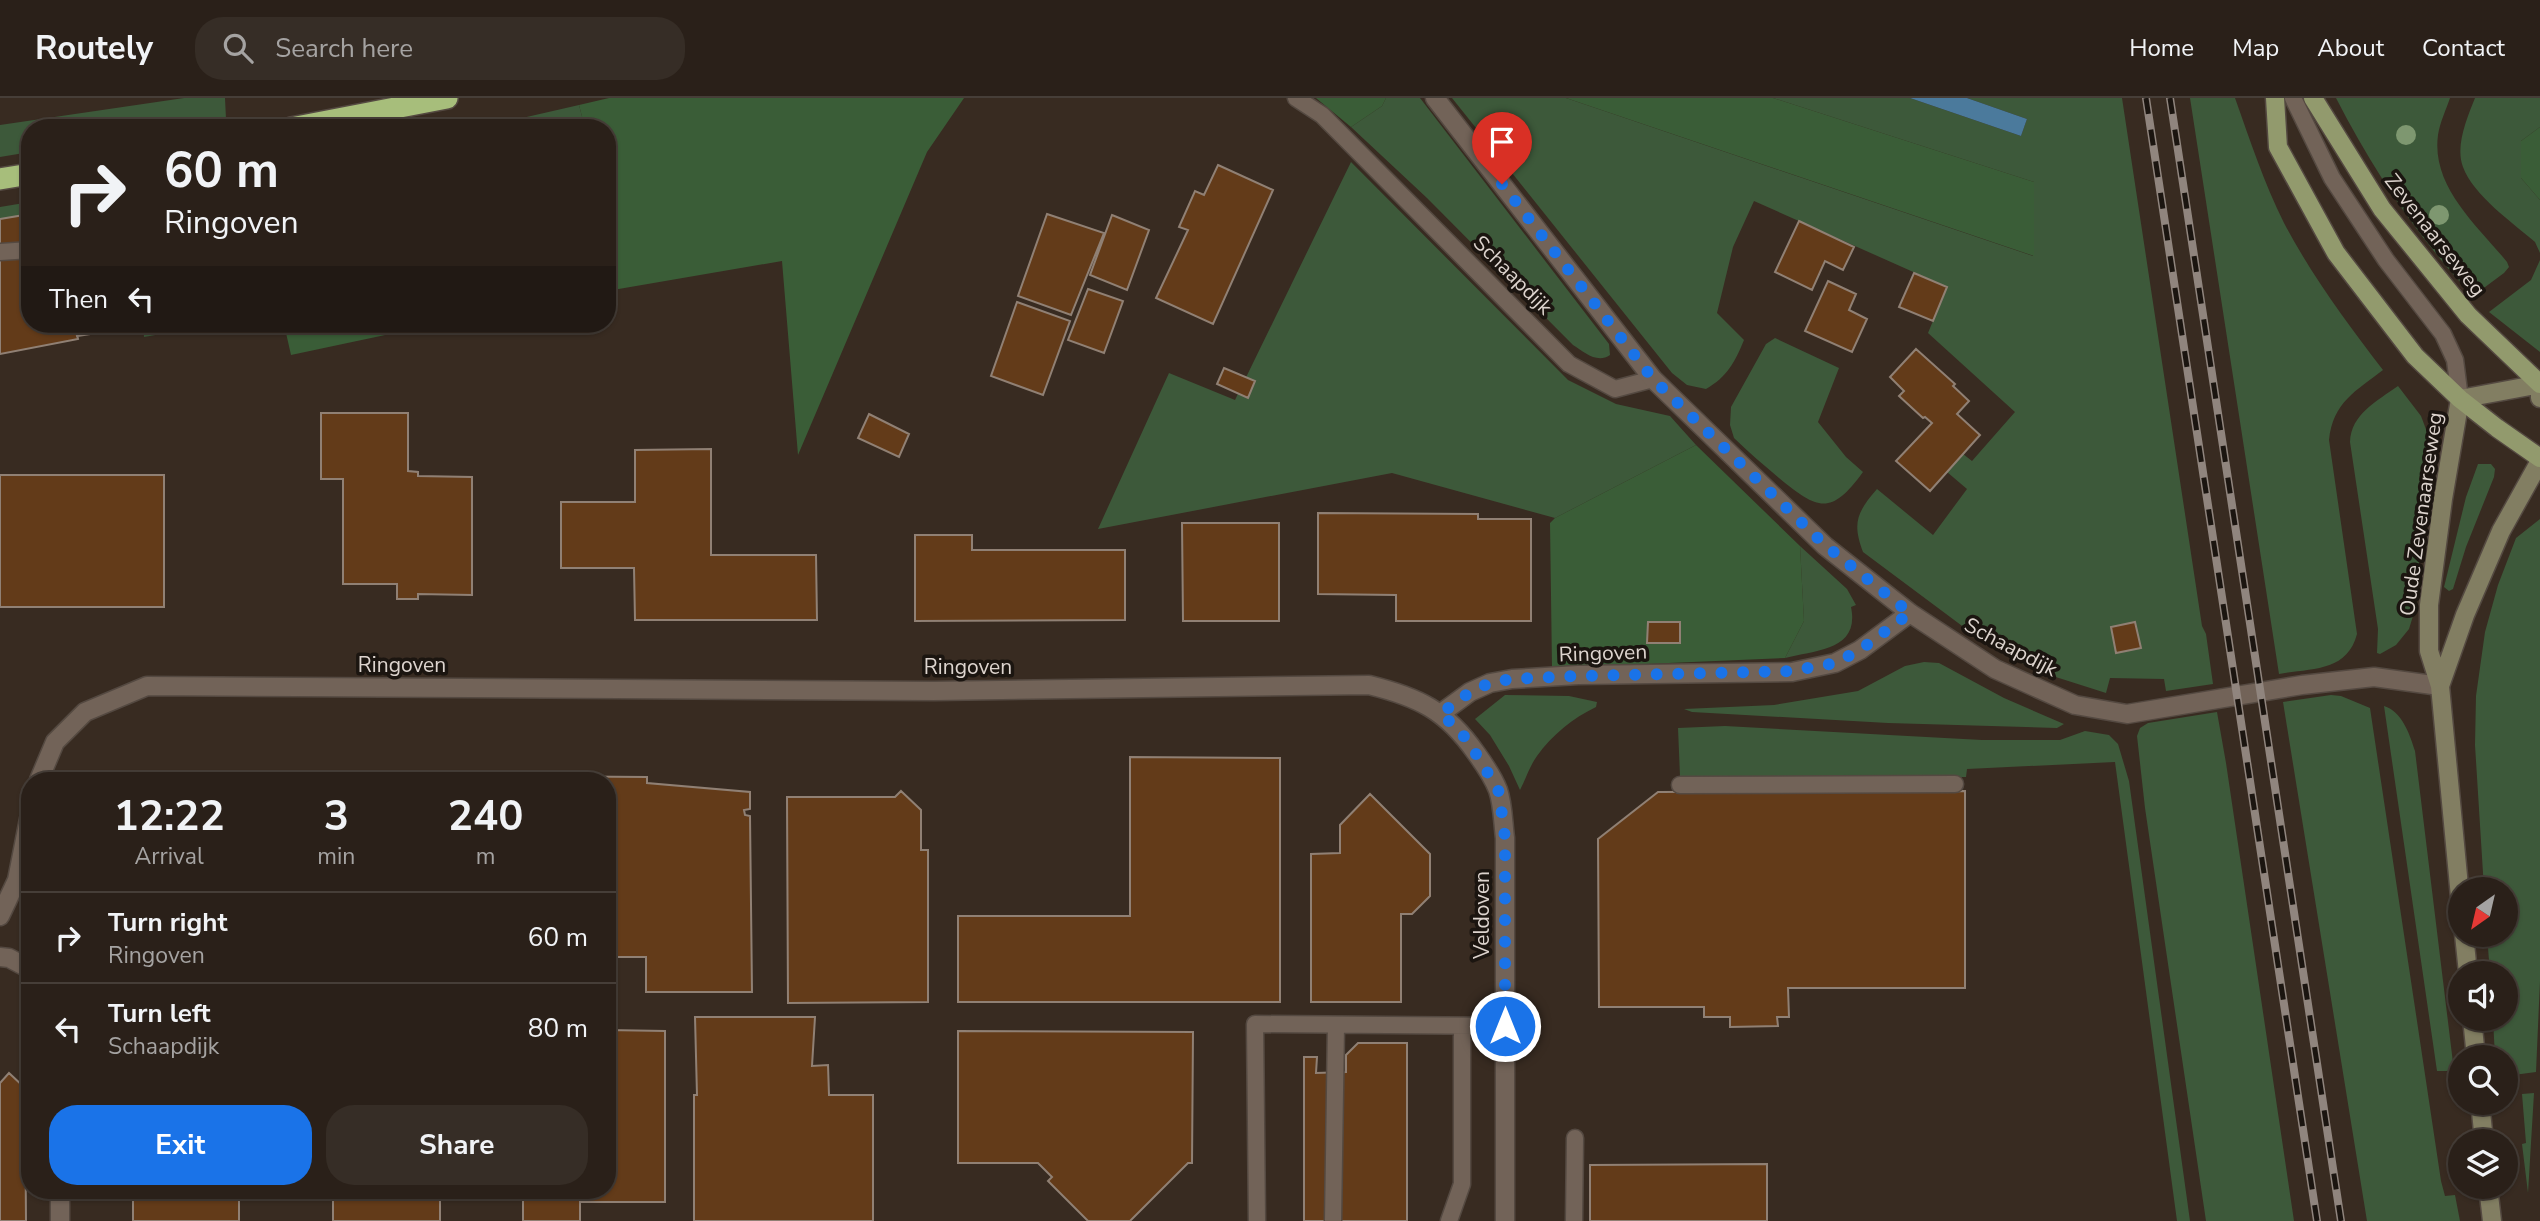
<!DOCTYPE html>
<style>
:root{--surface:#2a2019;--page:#362d26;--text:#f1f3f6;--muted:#a5a3a2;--line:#463e38;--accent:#1a73e8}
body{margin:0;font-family:"Nunito Sans",sans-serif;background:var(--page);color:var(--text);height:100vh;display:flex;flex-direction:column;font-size:26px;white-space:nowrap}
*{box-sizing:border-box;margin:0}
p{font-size:23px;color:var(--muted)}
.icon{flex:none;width:38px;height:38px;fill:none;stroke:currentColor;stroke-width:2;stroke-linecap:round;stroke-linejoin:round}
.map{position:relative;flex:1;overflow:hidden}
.drawer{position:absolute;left:21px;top:674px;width:595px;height:427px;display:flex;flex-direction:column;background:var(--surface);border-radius:28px;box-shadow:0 2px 5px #0004,0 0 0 2px var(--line)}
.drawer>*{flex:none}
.guide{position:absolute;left:21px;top:21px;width:595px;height:214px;border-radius:28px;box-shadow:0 2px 5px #0004,0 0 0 2px var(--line);background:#2a2019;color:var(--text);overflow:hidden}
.needle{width:46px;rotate:214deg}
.buttons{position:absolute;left:2448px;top:779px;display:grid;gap:14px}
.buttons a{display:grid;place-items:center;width:70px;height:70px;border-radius:50%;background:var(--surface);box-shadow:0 2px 5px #0004,0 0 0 2px var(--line);font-size:35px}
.pin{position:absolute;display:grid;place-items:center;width:60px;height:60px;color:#fff;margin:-72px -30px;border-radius:50% 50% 50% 0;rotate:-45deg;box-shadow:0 0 7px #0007}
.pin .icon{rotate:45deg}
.me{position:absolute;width:77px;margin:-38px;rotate:0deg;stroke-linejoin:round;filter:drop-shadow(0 0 5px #0008)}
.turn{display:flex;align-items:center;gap:24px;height:147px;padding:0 28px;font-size:32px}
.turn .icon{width:91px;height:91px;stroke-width:2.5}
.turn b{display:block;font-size:49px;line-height:60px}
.then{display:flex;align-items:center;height:66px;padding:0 28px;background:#0003;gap:14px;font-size:26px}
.eta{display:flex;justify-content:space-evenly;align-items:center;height:119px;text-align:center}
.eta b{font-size:42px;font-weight:700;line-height:49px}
.cta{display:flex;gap:14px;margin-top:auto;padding:14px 28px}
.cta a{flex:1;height:80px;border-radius:28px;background:var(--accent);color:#fff;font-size:28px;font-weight:700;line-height:80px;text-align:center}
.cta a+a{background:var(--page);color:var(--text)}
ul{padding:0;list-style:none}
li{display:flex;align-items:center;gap:21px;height:91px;padding:0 28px;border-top:2px solid var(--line)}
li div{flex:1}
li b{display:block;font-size:26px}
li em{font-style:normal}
header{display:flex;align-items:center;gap:42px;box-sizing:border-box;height:98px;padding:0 35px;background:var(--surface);border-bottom:2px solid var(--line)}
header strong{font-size:33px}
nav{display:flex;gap:38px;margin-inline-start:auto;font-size:24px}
.search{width:490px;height:63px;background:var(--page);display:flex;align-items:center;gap:18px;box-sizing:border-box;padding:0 24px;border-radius:28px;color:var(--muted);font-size:26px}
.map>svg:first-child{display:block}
.green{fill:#3d593a}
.forest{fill:#3a5d37}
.water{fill:#4b7a9c}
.building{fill:#633b19;stroke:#908074;stroke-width:2}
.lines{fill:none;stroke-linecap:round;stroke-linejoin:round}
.lane-casing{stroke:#544941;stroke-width:19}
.street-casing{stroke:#544941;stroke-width:21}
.secondary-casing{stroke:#544941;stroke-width:21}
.primary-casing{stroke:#544941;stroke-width:21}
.highway-casing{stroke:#544941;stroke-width:24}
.lane{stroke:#726358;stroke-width:16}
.street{stroke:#726358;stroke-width:18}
.secondary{stroke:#827e62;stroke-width:18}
.primary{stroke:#929a6d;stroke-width:18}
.highway{stroke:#a7be7b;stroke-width:21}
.rail-casing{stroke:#90857e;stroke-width:8}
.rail{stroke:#1b1510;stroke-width:5;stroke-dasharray:16;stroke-linecap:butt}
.tree{fill:#7e9770}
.route{stroke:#1a73e8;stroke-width:12;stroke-dasharray:0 21.6}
.labels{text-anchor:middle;stroke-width:7;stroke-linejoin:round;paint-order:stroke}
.street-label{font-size:21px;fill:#ddd4ce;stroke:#1b1510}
</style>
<header>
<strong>Routely</strong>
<div class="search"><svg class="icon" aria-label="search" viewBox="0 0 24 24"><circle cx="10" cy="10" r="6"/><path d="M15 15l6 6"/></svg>Search here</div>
<nav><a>Home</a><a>Map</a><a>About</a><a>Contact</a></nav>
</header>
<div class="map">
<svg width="2540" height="1123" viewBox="0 0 2540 1123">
<rect width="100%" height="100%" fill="#382b21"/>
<path class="green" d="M184,0H225L226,21L174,30H30V54L0,59V27Z
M1386,0H1420L1609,246L1610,257C1597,266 1584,254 1573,247L1427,100L1351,29L1382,8Z
M1452,0H1566L2033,158L2034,84L1773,0H1910L2021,38L2027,21L1967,0H2122L2202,528L2206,536L2213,586L2166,593L2164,581L2110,580L2106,595L2040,574L1989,548L1863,454C1852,425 1857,414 1877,391L1933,437L1967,391L1947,374L1963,356L1972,363L2015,314L1928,235L1947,189L1754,103L1733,149L1717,215L1744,242C1735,264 1727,279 1706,291L1687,287L1672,275Z
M2190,0H2235C2250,42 2264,85 2284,125C2312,178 2347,225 2383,272C2356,293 2333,304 2329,342L2357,536C2347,574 2312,570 2279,576Z
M2336,0H2450C2446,12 2440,24 2438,37C2431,89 2478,128 2507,164L2509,169L2504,175L2473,198C2417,139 2373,72 2336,0Z
M2475,0H2540V29L2521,43V80L2540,102V155L2535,144C2513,125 2473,97 2463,69C2455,48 2467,20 2475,0Z
M579,7L585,30H479Z
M1351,64L1568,282L1616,306L1670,318L1696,347L1555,420L1392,375L1098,431L1169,275L1235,302Z
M30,104V129L0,133V109Z
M2540,162V254L2489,214L2531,182Z
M143,226H218L144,239Z
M1775,240L1839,270L1818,324L1846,359L1863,374C1831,418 1818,412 1779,380C1764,367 1748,354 1734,340L1730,327L1731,309L1766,246Z
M2398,288L2421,318L2430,342L2434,368L2419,464L2413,518L2409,531L2396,547L2380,556L2377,555L2378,531L2350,344C2351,316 2377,303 2398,288Z
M2478,366H2491L2495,371L2494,379L2466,449L2453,491L2449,493L2444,489L2445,485L2466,399Z
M2540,421V883L2536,974L2506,978V959H2495L2493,921L2506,920V875H2490L2487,837L2506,836V791H2484L2475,647L2476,598L2485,534L2498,487L2516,440Z
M1800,448L1847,491L1856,507L1851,509C1860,552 1817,552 1785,560L1804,523Z
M1924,564L1939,565L2004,600L2064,626L2057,630L1888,625L1692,614L1684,611L1774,607L1858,593L1905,568Z
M1505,597L1569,598L1597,604L1596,609C1573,620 1552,637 1537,658C1529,669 1526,681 1520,692L1509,668L1490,637L1475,621Z
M2331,597L2341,598L2370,610L2441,1083L2445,1098L2455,1097L2460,1123H2367L2283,604Z
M2384,608C2402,613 2410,637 2415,653L2454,973H2437Z
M2217,614L2226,665L2294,1123H2206L2145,710L2137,638L2140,630L2148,625Z
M1725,628L1982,642H2060L2085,633L2109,637L2118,646L2129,683L2190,1123H2177L2115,664L1967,671L1966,679L1680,678L1678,630Z
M2534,995L2528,1095L2522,1046L2526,1045L2522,996Z"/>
<path class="forest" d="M609,0H964L927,54L798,357L782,163L607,193V30H585L579,7Z
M1316,0H1386L1382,8L1351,29Z
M1566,0H1773L2034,84V158Z
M2540,29V102L2521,80V43Z
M284,226H437L291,257Z
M1696,347L1800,448L1804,523L1785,560L1552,570L1550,425L1555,420Z"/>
<path class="water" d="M1910,0H1967L2027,21L2021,38Z"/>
<path class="building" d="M1218,67L1273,92L1213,226L1156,200L1188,132L1179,129L1195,93L1204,97Z
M30,116V226H75L78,241L0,256V121Z
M1047,116L1104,135L1071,217L1018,198Z
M1112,117L1149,132L1127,192L1090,177Z
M1799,123L1854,149L1843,172L1825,163L1812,192L1775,174Z
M1914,175L1947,189L1933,223L1899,209Z
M1828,183L1856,196L1849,212L1867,221L1852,254L1805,233Z
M1088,191L1123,203L1104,255L1068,242Z
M1017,204L1070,223L1043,297L991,278Z
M75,226H136V229L77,238Z
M1916,251L1955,286L1953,288L1969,303L1957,316L1980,337L1930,393L1896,363L1932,325L1925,319L1923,320L1899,298L1904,293L1890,279Z
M1224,270L1255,283L1248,300L1217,286Z
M321,315H408V373L418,374V378L472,379V497L418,496V501H397V486H343V381H321Z
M869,316L909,336L899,359L858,340Z
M711,351V457H816L817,522H635L634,470H561V404H635V352Z
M0,377H164V509H0Z
M1318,415L1478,416V421H1531V523H1396V497L1318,496Z
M1182,425H1279V523H1183Z
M915,437H972V452H1125V522L915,523Z
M1648,524H1680V545H1647Z
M2135,524L2141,550L2116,555L2111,529Z
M1130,659L1280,660V904H958V818H1130Z
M513,678L647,679V685L750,694V711L744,712L745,717L750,718L752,894H646V859H607V682H506L507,679Z
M901,693L921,712V752H928V904L788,905L787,699H895Z
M1965,693V890H1788L1789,919H1777L1778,928L1730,929V919H1704V909H1599L1598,741L1658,694Z
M1370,696L1430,756V798L1412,816H1401V904H1311V756L1340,755V727Z
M695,919H815L812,968L828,967L829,997H873V1123H694V997H697Z
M607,932L665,933V1104H580V1123H523V1092H607Z
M958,933L1193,934L1192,1065H1188L1130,1123H1088L1048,1083L1052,1079L1038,1065H958Z
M1358,945H1407V1123H1304V959H1317L1316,975L1346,974V957Z
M9,975L25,990L26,1123H0V985Z
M1767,1066V1123H1590V1067Z
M133,1092H239V1123H133Z
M333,1092H440V1123H333Z"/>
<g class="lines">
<defs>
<path id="lane" d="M1296,0L1322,17L1569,266L1615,291L1653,281
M2293,0L2332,80L2386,162L2443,236L2455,262L2460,301
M0,154L30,152
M1680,687L1955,686
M1257,1123L1255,926L1505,928
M1333,1123L1336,928
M1449,1123L1462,1086V928
M1574,1123L1575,1040"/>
<path id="street" d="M1435,0L1653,281L1825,448L1910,515L1995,571L2075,607L2127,616L2302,587L2374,579L2440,588
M1440,616L1470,594L1490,585L1512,581L1578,577L1792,574L1835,565L1860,552L1910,515
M39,682L55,644L85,614L147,588L934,593L1369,587C1418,599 1446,612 1476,655C1484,666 1493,679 1498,692C1503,706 1503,725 1505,740V1123
M0,818L17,782L30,716
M0,859L9,860L30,871
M60,1123V1092"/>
<path id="secondary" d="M2440,588L2465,517L2501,433L2540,363
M2460,799L2440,588L2429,553V507L2443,401L2460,301L2540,286V300
M2464,836L2468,875
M2472,920L2476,959
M2480,1004L2484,1043
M2488,1088L2492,1123"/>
<path id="primary" d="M2275,0L2278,49L2336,155L2415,258L2460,301L2497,330L2540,360
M2313,0L2382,111L2468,217L2540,286"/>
<path id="highway" d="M291,30L447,0
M0,81L30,76"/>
</defs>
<use href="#lane" class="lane-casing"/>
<use href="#street" class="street-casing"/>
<use href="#secondary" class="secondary-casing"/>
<use href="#primary" class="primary-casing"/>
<use href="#highway" class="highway-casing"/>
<use href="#lane" class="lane"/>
<use href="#street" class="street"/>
<use href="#secondary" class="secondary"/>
<use href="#primary" class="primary"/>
<use href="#highway" class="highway"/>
<defs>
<path id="rail" d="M2146,0L2317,1123
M2170,0L2341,1123"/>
</defs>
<use href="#rail" class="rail-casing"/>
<use href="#rail" class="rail"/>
</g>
<g class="tree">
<circle cx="2406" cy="37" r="10"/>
<circle cx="2439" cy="117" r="10"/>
</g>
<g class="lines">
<path class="route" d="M1502,86L1653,281L1825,447L1910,515L1860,552L1835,565L1792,573L1578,578L1511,581L1490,585L1470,594L1440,616L1459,631L1482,665L1499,694L1505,740V928"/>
</g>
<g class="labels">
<g class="street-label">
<text transform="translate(2435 137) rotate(52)" y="7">Zevenaarseweg</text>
<text transform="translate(1513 177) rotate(45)" y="7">Schaapdijk</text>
<text transform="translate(2421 416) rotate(-82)" y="7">Oude Zevenaarseweg</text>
<text transform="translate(2011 549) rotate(28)" y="7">Schaapdijk</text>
<text transform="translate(1603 555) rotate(-2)" y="7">Ringoven</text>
<text x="402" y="574">Ringoven</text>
<text x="968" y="576">Ringoven</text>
<text transform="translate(1482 817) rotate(-90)" y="7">Veldoven</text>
</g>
</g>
</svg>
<div class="buttons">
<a><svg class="needle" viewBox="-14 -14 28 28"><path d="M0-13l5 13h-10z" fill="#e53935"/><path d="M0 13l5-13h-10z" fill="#a5a3a2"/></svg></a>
<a><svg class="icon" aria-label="sound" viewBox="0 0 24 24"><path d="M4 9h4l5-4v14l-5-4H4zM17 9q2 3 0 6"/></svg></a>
<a><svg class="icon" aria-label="search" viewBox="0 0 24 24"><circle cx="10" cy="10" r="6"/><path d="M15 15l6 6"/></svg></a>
<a><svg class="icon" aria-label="layers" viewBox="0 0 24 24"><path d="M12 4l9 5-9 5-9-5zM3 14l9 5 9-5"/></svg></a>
</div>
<div class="pin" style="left:1502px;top:86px;background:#d93025"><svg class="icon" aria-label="arrive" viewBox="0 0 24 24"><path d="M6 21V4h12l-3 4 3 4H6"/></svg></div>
<svg class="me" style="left:1505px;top:928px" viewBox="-20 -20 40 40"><circle r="17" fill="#1a73e8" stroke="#fff" stroke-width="3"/><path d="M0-11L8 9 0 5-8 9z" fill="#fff"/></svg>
<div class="guide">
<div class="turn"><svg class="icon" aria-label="right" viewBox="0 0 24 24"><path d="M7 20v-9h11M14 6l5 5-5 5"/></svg><div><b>60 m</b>Ringoven</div></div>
<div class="then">Then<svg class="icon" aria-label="left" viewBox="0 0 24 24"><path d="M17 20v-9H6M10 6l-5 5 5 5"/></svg></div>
</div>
<section class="drawer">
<div class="eta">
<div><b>12:22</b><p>Arrival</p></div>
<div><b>3</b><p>min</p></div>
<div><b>240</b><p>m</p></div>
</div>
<ul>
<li><svg class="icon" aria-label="right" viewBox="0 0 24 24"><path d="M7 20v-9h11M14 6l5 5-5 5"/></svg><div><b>Turn right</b><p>Ringoven</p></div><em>60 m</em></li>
<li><svg class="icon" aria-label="left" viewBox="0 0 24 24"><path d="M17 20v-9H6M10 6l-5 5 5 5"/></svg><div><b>Turn left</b><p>Schaapdijk</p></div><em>80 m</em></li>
</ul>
<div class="cta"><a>Exit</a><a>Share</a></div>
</section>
</div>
